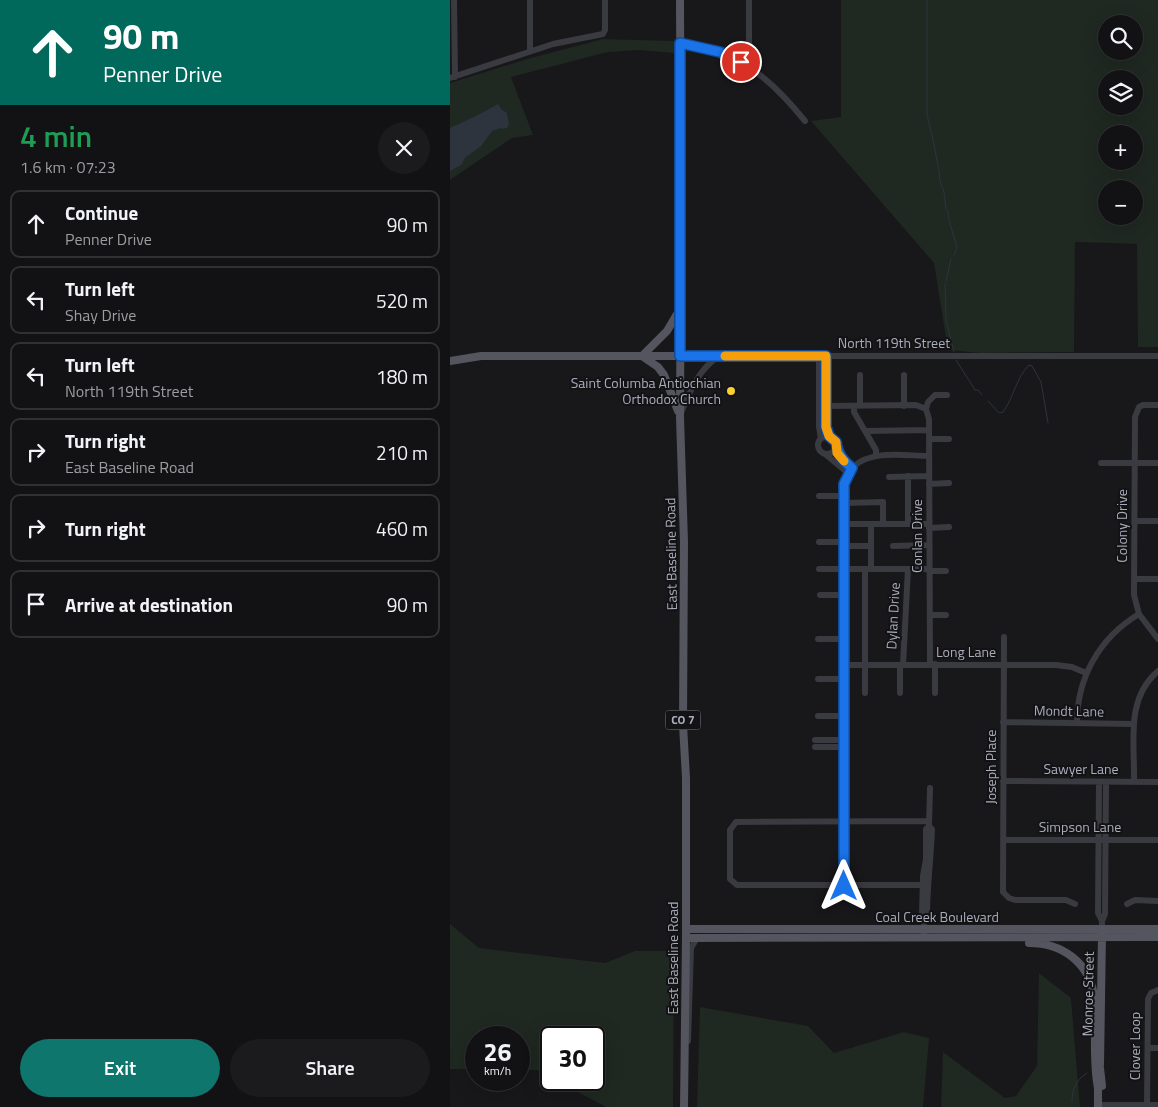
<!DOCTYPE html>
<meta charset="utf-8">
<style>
:root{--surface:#121114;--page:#1b1a1d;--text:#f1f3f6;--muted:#9c9da0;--line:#313134;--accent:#0f766e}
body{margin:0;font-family:"Titillium Web",sans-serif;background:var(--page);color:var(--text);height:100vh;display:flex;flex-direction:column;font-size:19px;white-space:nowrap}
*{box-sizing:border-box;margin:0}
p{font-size:16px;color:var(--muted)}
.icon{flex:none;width:28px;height:28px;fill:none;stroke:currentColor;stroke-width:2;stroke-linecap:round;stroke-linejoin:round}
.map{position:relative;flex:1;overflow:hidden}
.drawer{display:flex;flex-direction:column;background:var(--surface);width:450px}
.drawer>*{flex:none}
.hud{background:#00695c;color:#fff;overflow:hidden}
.fabs{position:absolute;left:648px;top:15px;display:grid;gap:10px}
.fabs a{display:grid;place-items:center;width:45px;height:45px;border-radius:50%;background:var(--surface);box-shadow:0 5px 20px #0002,0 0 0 1px var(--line);font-size:25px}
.speed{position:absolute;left:15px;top:1026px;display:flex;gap:10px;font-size:25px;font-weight:700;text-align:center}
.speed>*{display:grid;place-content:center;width:65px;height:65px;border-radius:50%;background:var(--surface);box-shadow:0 5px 20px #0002,0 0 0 1px var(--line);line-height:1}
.speed small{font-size:12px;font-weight:400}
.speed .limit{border:2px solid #111;border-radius:8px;background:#fff;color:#111}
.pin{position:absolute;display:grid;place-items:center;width:42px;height:42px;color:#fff;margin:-21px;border:2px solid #fff;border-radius:50%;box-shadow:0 1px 5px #0007}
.me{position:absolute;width:55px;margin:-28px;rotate:0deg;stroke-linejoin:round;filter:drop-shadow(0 0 4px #0008)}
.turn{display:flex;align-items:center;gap:18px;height:105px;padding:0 20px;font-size:22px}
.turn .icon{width:65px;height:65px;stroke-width:2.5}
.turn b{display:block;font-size:35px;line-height:42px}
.round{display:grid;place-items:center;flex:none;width:52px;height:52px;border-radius:26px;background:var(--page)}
.overview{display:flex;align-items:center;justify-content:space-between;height:85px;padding:0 20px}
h1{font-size:30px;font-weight:600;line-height:38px;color:#1e9e55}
.button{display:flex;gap:10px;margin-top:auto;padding:10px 20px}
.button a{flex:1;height:58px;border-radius:30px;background:var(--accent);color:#fff;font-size:20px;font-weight:600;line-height:58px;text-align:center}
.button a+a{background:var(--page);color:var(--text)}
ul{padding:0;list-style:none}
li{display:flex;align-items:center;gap:15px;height:68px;margin:0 10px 8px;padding:0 10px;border:2px solid var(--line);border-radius:10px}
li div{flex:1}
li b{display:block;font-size:19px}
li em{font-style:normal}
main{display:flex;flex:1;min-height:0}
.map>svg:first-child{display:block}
.green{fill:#1f2821;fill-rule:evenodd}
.water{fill:#2d343e}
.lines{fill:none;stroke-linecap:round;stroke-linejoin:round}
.stream{stroke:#2d343e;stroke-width:1}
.minor{stroke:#3a3a41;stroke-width:6}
.major{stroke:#54555e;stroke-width:8}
.route-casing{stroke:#114b97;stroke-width:12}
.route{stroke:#1a73e8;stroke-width:9}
.slow{stroke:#f59e0b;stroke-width:9}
.poi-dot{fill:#f8d231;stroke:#131215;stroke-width:2}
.labels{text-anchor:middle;stroke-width:4;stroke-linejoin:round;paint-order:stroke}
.shield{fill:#131215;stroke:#7c7e88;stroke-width:1}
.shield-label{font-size:12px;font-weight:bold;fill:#a9acba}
.street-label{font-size:14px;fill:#a9acba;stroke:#131215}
.poi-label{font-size:14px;fill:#a9acba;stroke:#131215;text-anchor:end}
</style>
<main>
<section class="drawer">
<div class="hud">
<div class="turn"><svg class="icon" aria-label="ahead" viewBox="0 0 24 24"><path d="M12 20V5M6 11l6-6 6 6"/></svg><div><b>90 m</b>Penner Drive</div></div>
</div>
<div class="overview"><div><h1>4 min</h1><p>1.6 km · 07:23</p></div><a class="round"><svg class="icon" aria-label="close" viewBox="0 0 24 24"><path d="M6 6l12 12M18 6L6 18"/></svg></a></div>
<ul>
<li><svg class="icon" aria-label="ahead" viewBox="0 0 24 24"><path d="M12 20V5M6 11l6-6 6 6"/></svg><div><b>Continue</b><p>Penner Drive</p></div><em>90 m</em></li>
<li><svg class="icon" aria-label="left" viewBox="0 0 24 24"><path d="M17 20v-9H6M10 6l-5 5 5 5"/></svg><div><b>Turn left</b><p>Shay Drive</p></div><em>520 m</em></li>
<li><svg class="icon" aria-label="left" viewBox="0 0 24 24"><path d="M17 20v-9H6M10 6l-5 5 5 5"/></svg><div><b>Turn left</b><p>North 119th Street</p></div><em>180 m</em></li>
<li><svg class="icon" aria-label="right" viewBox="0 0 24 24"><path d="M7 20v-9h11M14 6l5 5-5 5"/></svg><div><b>Turn right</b><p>East Baseline Road</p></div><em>210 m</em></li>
<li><svg class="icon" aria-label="right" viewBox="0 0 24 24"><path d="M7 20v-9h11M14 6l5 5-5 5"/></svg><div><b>Turn right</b></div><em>460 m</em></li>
<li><svg class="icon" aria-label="arrive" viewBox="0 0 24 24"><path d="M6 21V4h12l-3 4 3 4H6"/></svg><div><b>Arrive at destination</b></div><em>90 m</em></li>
</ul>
<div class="button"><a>Exit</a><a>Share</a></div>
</section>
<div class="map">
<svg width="708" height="1107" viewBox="0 0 708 1107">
<rect width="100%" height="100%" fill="#18171a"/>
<path class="green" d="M391,0H708V347H688L687,244L625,242L624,352L531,353L498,350L484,263L361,121L391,117ZM656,24H684V51H656ZM656,79H684V106H656ZM656,134H684V161H656ZM656,189H684V216H656Z
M153,39L224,41V53L189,50L158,52L61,77L83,135L62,138L0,180V83L77,59Z
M0,924L29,948L155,963L185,951H224L223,1107H156L105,1080H144V1038H101V1078L87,1070H69V1038H26V1069H0Z
M589,973L621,998L630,1107H491L493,1052L555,1098L566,1096L587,1066Z
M250,1007L358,1026L384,1053L454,1032L479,1038L473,1107H247Z"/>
<path class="water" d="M48,104L51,109L57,113L59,124L57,128L52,129L51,128L42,131L31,146L15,158L11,165L0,171V128C15,121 31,114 48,104Z"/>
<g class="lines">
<path class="stream" d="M477,0V115L482,135L489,170L490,181L494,192L496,209L498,211L499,220L507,248L504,255
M496,282L501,259
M495,284L496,320L504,352
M506,360L525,390H528L532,395
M538,401L549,413L553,412C564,397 566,378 579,365L582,366L591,382L598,423
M622,1102C622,1089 626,1080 637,1073"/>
<path class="minor" d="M4,0L5,77
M80,0V51
M299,0V67
M231,43C290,54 317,74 355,121
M0,78L103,44L153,34L155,30V0
M230,356H708
M369,356V427L371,439
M376,356V427L379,436
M410,375V406
M708,405H693L689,407L685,417L684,595L689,614L708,639
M376,406L466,405L476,409
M404,406V412L426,450V456
M454,406V375
M476,409L479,419L480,664
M476,409L478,402L485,395H497
M231,413C241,390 247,371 269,356
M415,431L479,430
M368 445a9 9 0 1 1 18 0a9 9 0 1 1-18 0Z
M479,439H499
M386,447C388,457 395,462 402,468
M375,454L398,473
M651,463H708
M439,477L479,476
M479,484L499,483
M369,496H394
M394,503L433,502V524
M685,521H708
M394,524H479
M458,524V476
M479,528L499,527
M369,542H394
M394,546H421
M443,546L479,545
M369,569H479
M415,569V693
M421,569V524
M479,571H496
M684,579H708
M370,595H394
M480,615H496
M554,637L553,892L559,898L565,900H616L625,904
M368,639H394
M485,664V693
M394,665H606L622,667L636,673
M450,665V693
M453,665L458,569
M368,679H394
M368,716H394
M553,722L684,724
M627,723C627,678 649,638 689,614
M365,740H394
M365,747H394
M553,781L708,782
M649,782L648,913L652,921V929
M684,782C685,743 675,699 708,671
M553,840H708
M472,885H287L280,879V830L286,822L479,821
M394,886V484C397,478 398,471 403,467C422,449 456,456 479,456
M677,904L685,900L708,901
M474,919L477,916C477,886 481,858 482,829L479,826
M652,921L655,914L656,782
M474,938V919L472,915L473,876L476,859V829L479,826L480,788
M238,1041L241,948L247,938
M698,1048H708
M652,1105H708
M697,1107L698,999L701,993L708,990"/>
<path class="major" d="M230,0L231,222L230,417L234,542L233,725L236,778V938L234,1107
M0,361L31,356H230
M228,411L214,375L208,367L192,356L217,331L230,309
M236,929H708
M236,938L708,937
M579,943C612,943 639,962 644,996C646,1006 645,1017 645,1027C645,1048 644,1068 648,1088
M650,1065L652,934
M650,1068L652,1086
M648,1107V1084"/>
</g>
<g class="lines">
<defs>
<path id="route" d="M291,62L270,52L230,43V356H376V427L379,436L386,442C388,454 392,460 402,468L394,484V886"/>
</defs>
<use href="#route" class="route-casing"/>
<use href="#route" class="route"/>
<path class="slow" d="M275,356H376V427L379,436L386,442L387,453L394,461"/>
</g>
<circle class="poi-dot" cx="281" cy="391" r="5"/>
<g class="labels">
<rect class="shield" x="215.5" y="710.5" width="35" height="19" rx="4"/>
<g class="shield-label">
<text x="233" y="724">CO 7</text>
</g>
<g class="street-label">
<text x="444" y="348">North 119th Street</text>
<text transform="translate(672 526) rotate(-90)" y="5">Colony Drive</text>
<text transform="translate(467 536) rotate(-90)" y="5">Conlan Drive</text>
<text transform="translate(221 554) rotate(-91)" y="5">East Baseline Road</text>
<text transform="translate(443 616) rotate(-87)" y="5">Dylan Drive</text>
<text x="516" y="657">Long Lane</text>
<text transform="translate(619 711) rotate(1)" y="5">Mondt Lane</text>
<text transform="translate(541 767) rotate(-90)" y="5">Joseph Place</text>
<text x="631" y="774">Sawyer Lane</text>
<text x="630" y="832">Simpson Lane</text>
<text x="487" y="922">Coal Creek Boulevard</text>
<text transform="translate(223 958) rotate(-90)" y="5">East Baseline Road</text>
<text transform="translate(638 994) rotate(-89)" y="5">Monroe Street</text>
<text transform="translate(685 1046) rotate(-90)" y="5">Clover Loop</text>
</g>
<g class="poi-label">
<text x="271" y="388">Saint Columba Antiochian<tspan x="271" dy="16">Orthodox Church</tspan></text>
</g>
</g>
</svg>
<div class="fabs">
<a><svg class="icon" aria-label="search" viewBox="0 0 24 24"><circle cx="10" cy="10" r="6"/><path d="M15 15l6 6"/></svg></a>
<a><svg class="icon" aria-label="layers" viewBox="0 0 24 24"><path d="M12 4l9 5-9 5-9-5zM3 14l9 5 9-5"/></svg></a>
<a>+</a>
<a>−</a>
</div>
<div class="speed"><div>26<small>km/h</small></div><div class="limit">30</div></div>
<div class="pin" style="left:291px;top:62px;background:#d93025"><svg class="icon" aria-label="arrive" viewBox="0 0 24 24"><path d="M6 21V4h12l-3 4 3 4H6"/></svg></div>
<svg class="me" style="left:394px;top:886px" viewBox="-20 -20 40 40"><path d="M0-17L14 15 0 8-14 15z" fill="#1a73e8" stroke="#fff" stroke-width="4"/></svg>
</div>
</main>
